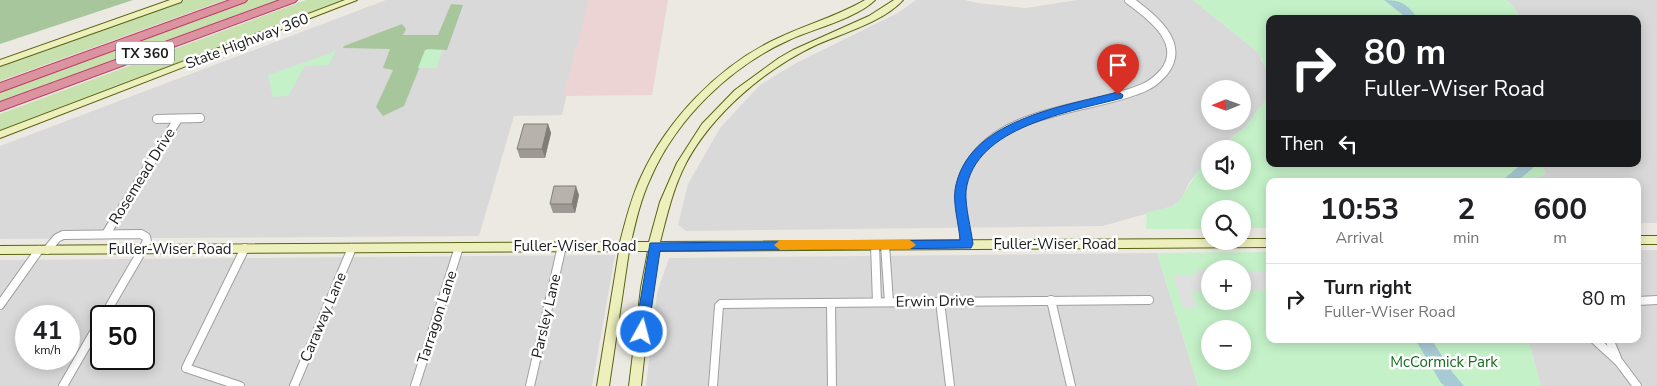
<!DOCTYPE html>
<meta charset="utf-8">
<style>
:root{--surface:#fff;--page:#f6f6f6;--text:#202124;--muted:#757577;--line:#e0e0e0}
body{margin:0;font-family:"Nunito Sans",sans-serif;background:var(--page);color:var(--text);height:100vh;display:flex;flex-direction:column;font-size:19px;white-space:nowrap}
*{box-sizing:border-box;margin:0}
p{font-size:16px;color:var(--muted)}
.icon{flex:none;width:28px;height:28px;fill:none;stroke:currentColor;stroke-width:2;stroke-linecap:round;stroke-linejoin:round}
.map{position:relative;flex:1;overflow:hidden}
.details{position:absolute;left:1266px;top:178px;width:375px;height:165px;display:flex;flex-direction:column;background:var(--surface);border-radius:10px;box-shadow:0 2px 12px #0003}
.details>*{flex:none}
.hud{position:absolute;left:1266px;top:15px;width:375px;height:152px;border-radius:10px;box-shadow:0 2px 12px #0003;background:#202124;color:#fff;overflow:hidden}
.needle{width:32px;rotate:269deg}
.buttons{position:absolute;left:1201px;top:80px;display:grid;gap:10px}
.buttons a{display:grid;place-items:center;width:50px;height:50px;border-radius:50%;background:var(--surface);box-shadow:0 2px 12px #0003;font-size:25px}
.speed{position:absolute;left:15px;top:305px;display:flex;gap:10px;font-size:25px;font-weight:700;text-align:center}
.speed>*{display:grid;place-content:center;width:65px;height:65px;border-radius:50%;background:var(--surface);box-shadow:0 2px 12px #0003;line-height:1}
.speed small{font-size:12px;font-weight:400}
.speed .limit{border:2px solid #111;border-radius:8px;background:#fff;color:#111}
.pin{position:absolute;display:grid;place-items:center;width:42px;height:42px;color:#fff;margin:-51px -21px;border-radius:50% 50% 50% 0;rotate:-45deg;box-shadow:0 0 5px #0007}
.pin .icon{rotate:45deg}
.me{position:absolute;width:55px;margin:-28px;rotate:7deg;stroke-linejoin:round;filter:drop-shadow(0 0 4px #0008)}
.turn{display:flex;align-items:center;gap:18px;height:105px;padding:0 15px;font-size:22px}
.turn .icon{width:65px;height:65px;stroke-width:2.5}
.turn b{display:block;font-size:35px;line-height:42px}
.then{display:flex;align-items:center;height:48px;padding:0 15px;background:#0003;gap:10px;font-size:19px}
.eta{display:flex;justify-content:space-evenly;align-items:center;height:85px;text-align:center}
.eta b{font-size:30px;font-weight:700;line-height:35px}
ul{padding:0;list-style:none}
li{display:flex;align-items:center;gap:15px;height:70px;padding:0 15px;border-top:1px solid var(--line)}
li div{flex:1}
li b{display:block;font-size:19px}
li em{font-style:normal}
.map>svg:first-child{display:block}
.residential{fill:#d9d9d9;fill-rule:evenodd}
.commercial{fill:#ebd4d3}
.grass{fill:#c6e0ae}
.forest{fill:#a8c69c}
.park{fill:#c4f1c8;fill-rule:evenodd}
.parking{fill:#dfdfdf}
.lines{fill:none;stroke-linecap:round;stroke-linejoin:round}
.river{fill:#a8cad4;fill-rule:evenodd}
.street-casing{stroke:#9f9f9f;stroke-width:10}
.secondary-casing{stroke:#5a6312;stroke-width:2}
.highway-casing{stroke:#c03966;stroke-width:2}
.street{stroke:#fff;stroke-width:8}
.secondary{fill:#edf0bc;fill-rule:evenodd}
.highway{fill:#da939f;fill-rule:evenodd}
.wall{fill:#9e9994}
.shaded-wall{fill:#817d78}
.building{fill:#b8b2ac;stroke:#817d78}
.route{fill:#1a73e8;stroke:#114b97}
.slow{fill:#f59e0b}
.labels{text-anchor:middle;stroke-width:5;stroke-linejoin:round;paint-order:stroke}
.shield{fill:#fff;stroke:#5f5f5f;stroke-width:1}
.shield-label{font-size:14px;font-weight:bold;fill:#1b1b1b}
.street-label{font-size:15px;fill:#1b1b1b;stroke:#fff}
.park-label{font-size:15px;fill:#186b20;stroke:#fff}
</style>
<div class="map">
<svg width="1657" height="386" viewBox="0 0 1657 386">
<rect width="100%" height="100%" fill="#ece9e2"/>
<path class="residential" d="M386,0H589L562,115L514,116L479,236L0,239V146Z
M916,0H965L977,3L1026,8L1077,0H1193L1259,53L1261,61L1270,73V95L1244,128L1218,149H1210V155L1189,183L1181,200L1173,206L1103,226L686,231L678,225L688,184L720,128L760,85L796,63L898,13ZM1210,89H1242V121H1210Z
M1506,0H1657V223H1638V181H1534L1545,174L1542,164H1638V19H1521L1512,5Z
M1638,250H1657V386H1541L1528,339H1638Z
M1157,253L1198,386H646L657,293L669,258Z
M615,255L592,386H0V260ZM26,316H69V359H26ZM101,316H144V359H101Z"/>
<path class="commercial" d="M589,0H668L652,95L563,96Z"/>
<path class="grass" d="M185,0H225L0,81V65Z
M249,0H280L0,103V91Z
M306,0H346L0,131V114Z"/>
<path class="forest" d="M0,0H133L0,44Z
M451,4L463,5L447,50L427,49L404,106L383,116L376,107L393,70L383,68L390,49L343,48L344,46L402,24L406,29L403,35H438Z"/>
<path class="park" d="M1193,0H1506L1512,5L1521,19H1270V73L1265,69L1259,53Z
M337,48L329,65L305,66L288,96L273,97L268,75L331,53Z
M425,50H443L436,68H418Z
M1270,95V164H1542L1545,174L1534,181H1270V228H1243L1242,209H1210V229H1146L1147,212C1156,210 1167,209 1174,205C1185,200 1196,167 1210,155V181H1242V149H1218L1244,128Z
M1270,252V339H1528L1541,386H1198L1157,253ZM1210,269H1242V301H1210ZM1210,329H1242V361H1210Z"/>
<path class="parking" d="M1195,270H1210V291L1192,292L1197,307H1183L1173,275H1197Z
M1270,271V290L1243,291V272Z"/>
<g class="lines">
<path class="river" d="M1384,0C1399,0 1406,3 1415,15L1413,19H1401L1403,15Z
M1521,164H1537L1518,181H1502Z
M1415,339H1431L1453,373L1464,386H1445L1441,383Z"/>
<defs>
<path id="street" d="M157,119L200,118
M106,234L178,119
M967,244C964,219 954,189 969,165C1003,108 1088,111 1143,88C1150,85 1159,78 1164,72C1187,43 1151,16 1129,0
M875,245L877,302
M885,245L889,302
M47,250L57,238L63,235L141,234L146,237L147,241L143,249L104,316
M1051,300L1071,386
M940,301L950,386
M1638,301L1657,300
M831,303L832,386
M0,305L39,250
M1594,339L1619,362L1637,386
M1609,339L1617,358
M63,386L101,320
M240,386L186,368L245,248
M294,386L352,248
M415,386L459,247
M530,386L562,246
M713,386L719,306L721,304L1149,300"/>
<path id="secondary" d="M170,0H182L181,2L0,66V60Z
M345,0H357L0,138V131Z
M865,0H875C857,18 813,29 789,40C731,66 677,118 651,177C641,198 636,220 631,242H649L660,202L677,163L702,124L735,90L779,58L793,50L869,16L894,0H903C883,22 843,33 816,45C765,69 713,113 686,163C673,188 667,215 660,242L1210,239V241H1242V239H1270V247L658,251L652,288L641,386H629L641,288L648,251H629L609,386H597L619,251L0,254V246L620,242C626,220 631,198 641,177C667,120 718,67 774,40C804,25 836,17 865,0Z
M1638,236H1657V244H1638Z"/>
<path id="highway" d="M230,0H247L245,2L0,92V83Z
M280,0H297L295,2L0,111V102Z"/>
</defs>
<use href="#street" class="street-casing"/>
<use href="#secondary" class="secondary-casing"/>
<use href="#highway" class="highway-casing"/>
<use href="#street" class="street"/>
<use href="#secondary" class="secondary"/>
<use href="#highway" class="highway"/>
</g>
<path class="wall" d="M548,124L551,133L545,158H520L517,149Z
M579,195L575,213H553L550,204Z"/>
<path class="shaded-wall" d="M548,124L551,133L545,158L542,149Z
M576,186L579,195L575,213L572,204Z"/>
<path class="building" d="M524,124H548L542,149H517Z
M554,186H576L572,204H550Z"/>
<path class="route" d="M1118,92L1123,95L1122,98C1071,112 974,126 966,191C965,207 971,228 973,244L971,248L660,251L648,332L642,337L637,336L635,332L650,243L960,240C959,225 953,205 955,190C966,120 1062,107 1118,92Z"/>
<path class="slow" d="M780,240H910L916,245L910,249L780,250L774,245Z"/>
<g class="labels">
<rect class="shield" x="116" y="41.5" width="58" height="23" rx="4"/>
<g class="shield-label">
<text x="145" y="58">TX 360</text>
</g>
<g class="street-label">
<text transform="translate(247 41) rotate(-21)" y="5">State Highway 360</text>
<text transform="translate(142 176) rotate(-58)" y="5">Rosemead Drive</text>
<text x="1055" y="249">Fuller-Wiser Road</text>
<text x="575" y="251">Fuller-Wiser Road</text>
<text x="170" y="254">Fuller-Wiser Road</text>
<text transform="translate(935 301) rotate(-1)" y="5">Erwin Drive</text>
<text transform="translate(546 316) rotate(-77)" y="5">Parsley Lane</text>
<text transform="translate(323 317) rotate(-67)" y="5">Caraway Lane</text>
<text transform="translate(437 317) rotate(-72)" y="5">Tarragon Lane</text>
</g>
<g class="park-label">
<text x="1444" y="367">McCormick Park</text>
</g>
</g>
</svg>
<div class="buttons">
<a><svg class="needle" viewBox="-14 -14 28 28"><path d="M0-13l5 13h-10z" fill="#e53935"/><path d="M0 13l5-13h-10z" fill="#757577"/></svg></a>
<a><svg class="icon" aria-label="sound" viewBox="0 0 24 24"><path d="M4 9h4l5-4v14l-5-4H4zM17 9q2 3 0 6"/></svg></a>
<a><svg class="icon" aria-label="search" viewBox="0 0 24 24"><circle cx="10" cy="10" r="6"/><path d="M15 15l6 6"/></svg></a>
<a>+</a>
<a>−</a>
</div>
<div class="speed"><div>41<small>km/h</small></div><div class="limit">50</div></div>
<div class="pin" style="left:1118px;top:95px;background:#d93025"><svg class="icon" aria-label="arrive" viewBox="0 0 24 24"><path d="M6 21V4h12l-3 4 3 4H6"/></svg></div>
<svg class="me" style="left:642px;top:332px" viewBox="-20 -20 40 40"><circle r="17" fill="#1a73e8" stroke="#fff" stroke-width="3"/><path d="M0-11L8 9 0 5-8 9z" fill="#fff"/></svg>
<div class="hud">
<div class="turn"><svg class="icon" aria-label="right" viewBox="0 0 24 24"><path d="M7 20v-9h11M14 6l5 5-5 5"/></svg><div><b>80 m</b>Fuller-Wiser Road</div></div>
<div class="then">Then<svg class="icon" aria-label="left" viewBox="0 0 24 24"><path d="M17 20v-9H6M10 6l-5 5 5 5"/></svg></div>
</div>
<section class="details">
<div class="eta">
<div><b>10:53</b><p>Arrival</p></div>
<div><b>2</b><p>min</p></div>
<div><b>600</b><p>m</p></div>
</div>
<ul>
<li><svg class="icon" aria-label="right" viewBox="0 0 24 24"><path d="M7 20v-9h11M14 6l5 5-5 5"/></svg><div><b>Turn right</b><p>Fuller-Wiser Road</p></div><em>80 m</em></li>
</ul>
</section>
</div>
